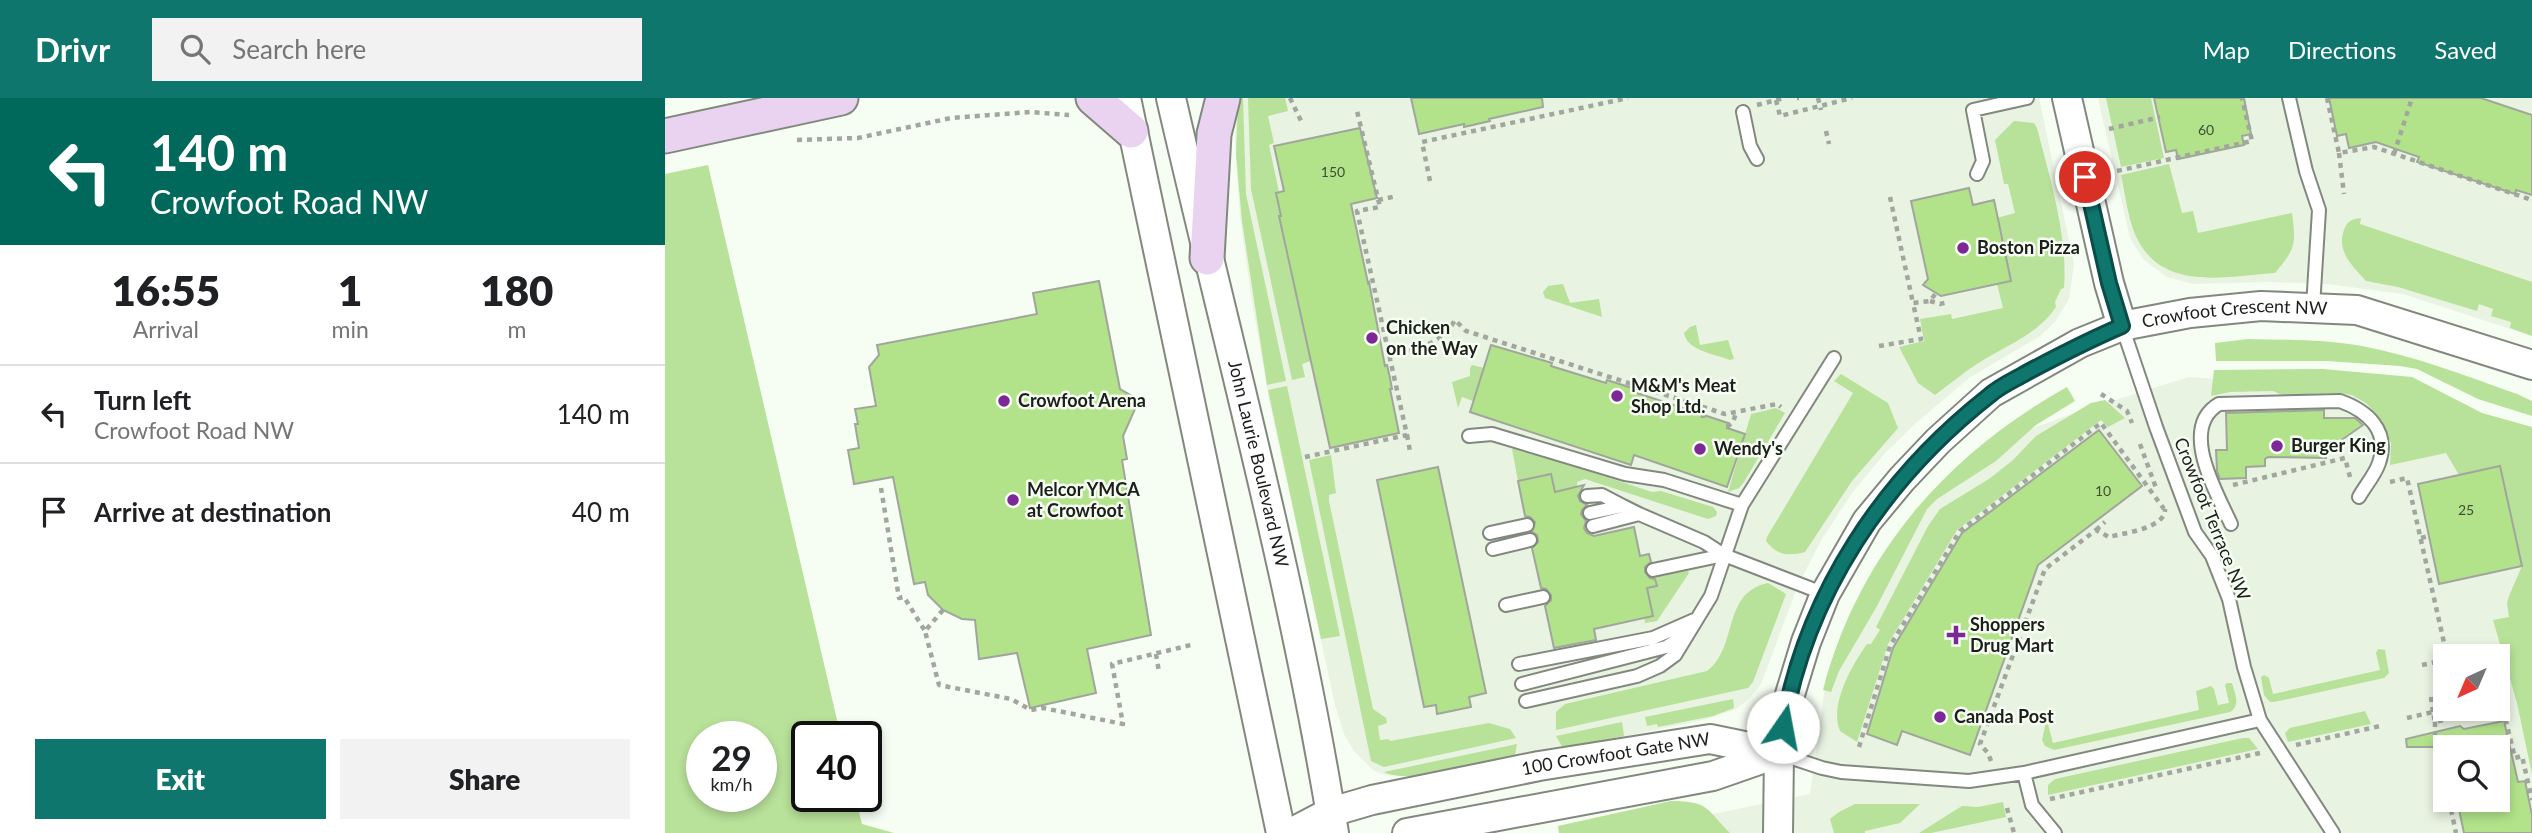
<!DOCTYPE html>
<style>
:root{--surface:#fff;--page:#f2f2f2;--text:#202124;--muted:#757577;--line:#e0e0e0;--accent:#0f766e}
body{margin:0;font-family:Lato,sans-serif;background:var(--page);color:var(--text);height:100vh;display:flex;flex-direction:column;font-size:26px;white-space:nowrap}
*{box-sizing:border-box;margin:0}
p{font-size:23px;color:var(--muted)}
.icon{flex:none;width:38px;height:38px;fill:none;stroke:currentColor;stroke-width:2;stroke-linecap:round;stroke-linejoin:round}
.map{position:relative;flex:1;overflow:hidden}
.panel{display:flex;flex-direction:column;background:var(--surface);width:665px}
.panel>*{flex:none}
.banner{background:#00695c;color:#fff;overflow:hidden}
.needle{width:46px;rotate:224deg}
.buttons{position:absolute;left:1768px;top:546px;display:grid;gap:14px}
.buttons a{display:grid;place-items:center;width:77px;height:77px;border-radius:0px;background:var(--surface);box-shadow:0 4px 10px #0003;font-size:35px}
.speed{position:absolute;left:21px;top:623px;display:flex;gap:14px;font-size:35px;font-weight:700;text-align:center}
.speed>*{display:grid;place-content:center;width:91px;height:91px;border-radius:50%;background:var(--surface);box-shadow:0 4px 10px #0003;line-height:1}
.speed small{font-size:18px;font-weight:400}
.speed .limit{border:4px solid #111;border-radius:10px;background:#fff;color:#111}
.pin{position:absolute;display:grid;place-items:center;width:60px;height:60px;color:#fff;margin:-30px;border:4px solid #fff;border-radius:50%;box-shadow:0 2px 7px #0007}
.me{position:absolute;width:77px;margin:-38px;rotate:12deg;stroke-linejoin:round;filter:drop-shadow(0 0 5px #0008)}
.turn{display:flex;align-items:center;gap:24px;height:147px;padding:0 35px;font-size:32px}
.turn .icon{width:91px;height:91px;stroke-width:2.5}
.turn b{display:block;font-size:49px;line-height:60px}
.eta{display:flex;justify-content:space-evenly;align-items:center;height:119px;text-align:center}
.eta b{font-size:42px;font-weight:800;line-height:49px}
.primary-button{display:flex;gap:14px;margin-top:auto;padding:14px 35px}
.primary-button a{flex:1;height:80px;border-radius:0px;background:var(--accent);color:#fff;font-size:28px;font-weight:800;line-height:80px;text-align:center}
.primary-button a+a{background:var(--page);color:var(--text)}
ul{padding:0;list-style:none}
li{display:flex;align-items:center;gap:21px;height:98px;padding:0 35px;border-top:2px solid var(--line)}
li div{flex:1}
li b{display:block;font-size:26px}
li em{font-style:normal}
header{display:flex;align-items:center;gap:42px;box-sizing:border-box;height:98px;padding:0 35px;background:var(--accent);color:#fff}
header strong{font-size:33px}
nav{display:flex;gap:38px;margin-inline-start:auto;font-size:24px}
.search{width:490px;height:63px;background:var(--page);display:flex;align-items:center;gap:18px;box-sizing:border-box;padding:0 24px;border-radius:0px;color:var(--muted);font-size:26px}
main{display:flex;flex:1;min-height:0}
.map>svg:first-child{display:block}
.built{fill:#e9f3e2;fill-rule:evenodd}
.green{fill:#b8e199;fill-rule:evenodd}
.building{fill:#b2e38a;stroke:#a0a69c;stroke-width:2}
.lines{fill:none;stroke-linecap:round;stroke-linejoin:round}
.service-casing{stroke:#82887e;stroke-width:16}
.tertiary-casing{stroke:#82887e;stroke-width:32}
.secondary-casing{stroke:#82887e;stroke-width:37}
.path{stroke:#a1a69e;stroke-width:4.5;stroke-dasharray:5 5;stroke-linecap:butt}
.service{stroke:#fff;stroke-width:12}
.tertiary{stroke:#fff;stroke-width:28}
.secondary{stroke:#e9d3f1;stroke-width:33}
.route-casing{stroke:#0a4d48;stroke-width:18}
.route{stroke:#0f766e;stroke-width:12}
.poi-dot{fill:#7c2897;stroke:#f6fdf2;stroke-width:2.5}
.labels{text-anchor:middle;stroke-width:5;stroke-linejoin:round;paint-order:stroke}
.number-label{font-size:14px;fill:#424f36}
.poi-label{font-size:18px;font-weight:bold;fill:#1c1e1a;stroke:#f6fdf2;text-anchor:start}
.street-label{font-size:18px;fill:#1c1e1a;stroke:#f6fdf2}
</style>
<header>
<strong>Drivr</strong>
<div class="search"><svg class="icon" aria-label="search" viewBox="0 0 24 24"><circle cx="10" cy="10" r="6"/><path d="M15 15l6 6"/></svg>Search here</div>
<nav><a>Map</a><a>Directions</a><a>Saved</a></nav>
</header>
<main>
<section class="panel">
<div class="banner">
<div class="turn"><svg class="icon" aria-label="left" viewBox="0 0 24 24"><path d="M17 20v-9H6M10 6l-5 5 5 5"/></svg><div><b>140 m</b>Crowfoot Road NW</div></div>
</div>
<div class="eta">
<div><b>16:55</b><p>Arrival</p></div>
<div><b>1</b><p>min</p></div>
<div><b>180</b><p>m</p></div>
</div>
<ul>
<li><svg class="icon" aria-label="left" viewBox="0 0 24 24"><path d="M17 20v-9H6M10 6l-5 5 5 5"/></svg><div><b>Turn left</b><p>Crowfoot Road NW</p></div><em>140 m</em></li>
<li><svg class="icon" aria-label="arrive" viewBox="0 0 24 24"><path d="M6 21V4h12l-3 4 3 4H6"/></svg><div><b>Arrive at destination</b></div><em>40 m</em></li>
</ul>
<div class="primary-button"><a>Exit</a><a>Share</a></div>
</section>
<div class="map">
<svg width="1867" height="735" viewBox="0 0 1867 735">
<rect width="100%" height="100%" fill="#f6fdf2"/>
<path class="built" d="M572,0H1374L1409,166L1404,201L1390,224L1375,238L1304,280L1250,326L1221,354L1187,395L1157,441L1133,487L1096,586L1085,600L1071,611L1042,621L776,677L752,679L720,677L708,672L689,653L679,636L670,607L605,306L587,204L575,119L570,40Z
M1433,0H1867V238L1738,196L1662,186L1604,184L1528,186L1502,179L1478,161L1465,140Z
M1524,279L1754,296L1867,334V735H955L1145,696L1162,575L1197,493L1250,411L1327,345L1415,313ZM1780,558H1832V611H1780ZM1780,649H1832V702H1780Z"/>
<path class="green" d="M573,0H578L581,96L621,283L602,287L577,123L571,57Z
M583,0H620L623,13L603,18L609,45L604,47L614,94L611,95L616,118L614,119L646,263L637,266L640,279L627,282L586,91Z
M1441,0H1486L1499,60L1456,69Z
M1349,23L1369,25L1372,30C1385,80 1403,139 1399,190L1396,191L1390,204L1391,209C1373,236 1342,247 1315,264C1299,274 1285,286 1270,297L1253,285L1234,249L1259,243L1255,221L1286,216L1287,221L1338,210L1332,186L1346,183L1332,120L1350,115L1343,86H1339L1330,42Z
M1504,66L1517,115L1528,113L1533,135L1627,115C1631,146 1631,150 1610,175C1564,178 1503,193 1475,146C1463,126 1461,99 1456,77Z
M43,67L176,639H142V698H190L197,726L229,735H0V76ZM37,639H96V698H37Z
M1696,120L1695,126L1867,184V238L1845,230L1846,224L1826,218L1828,211L1814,206L1812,213L1733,189L1701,183C1688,168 1671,154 1679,132C1682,123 1687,121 1696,120Z
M898,186L905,205L934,201L937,219L880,200L878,194L883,188Z
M1031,227L1035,247L1063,242L1069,261L1065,262C1050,256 1022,253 1019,235L1025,229Z
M1583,241C1621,242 1659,241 1697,248C1750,258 1801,278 1852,296L1867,303V318L1813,301L1752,271L1735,268L1662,263H1551L1550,245Z
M807,267L819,270L808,303L797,299L793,310L787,284L805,278V270Z
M1658,271L1747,279L1817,315L1867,329V676L1852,605L1828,522L1844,519L1842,505L1844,498L1857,468L1835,368L1794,377L1781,355L1725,367L1726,345L1717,323L1701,305L1687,297L1674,295L1617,297L1608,293L1565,294L1546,298L1549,272Z
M1176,276L1223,305L1233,330L1187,383L1140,454C1124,458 1112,458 1101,443L1102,439L1188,295L1169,283Z
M622,288L675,538L656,541L603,292Z
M1402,289L1410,303L1371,327L1331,363L1272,401L1262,411L1212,508L1174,573L1166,594L1158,592C1193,457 1282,356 1402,289Z
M1440,302L1460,320L1443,329L1436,322L1292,432L1223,546L1192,644L1175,633C1164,607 1187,567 1202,546H1206L1215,532L1211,529L1263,428L1275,411L1324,381L1348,362L1371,338L1426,305Z
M1111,310L1120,315L1079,384L1074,390L1063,394L1086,316Z
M847,351H857L987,394L996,393L1048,409L1052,414L1051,418L1043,421L920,381L912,384V389L890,394L886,376L853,383Z
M666,357L671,395L664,397V403L708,611L721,620L722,625L713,628L715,642L724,641L725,643L824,625L845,631L851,640L719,669L706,663L644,362Z
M1023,473L1024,475L992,523L980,525L979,520L988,518L982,490L991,488L989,479Z
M1103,485L1121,496L1088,584L1083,590L891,632V614L900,606L1042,573C1074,549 1056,495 1103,485Z
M1713,551L1720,552L1724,575L1719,580L1609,604H1605L1599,597L1596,579L1599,577L1604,580L1608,596L1715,572L1711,555Z
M1562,585H1567C1570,596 1576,607 1565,614L1389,652L1380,648L1377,642L1381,624L1383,626L1388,645L1534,612L1531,593L1546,588L1549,591L1553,607L1564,605L1560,587Z
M1068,601L1069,610L1048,618L993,629L992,626L982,628L980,619Z
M1700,613L1706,626L1623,644L1620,635L1625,630Z
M957,624L959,638L898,650L891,638Z
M1578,640H1584L1593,651L1383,697V687L1390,681Z
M852,646L850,657L846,661C816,667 745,687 719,674Z
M1006,703C1044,703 1041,711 1065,735H894L893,728Z
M1338,704L1341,719L1266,735H1254L1297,708L1313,709Z
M1190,706H1255L1235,725L1200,733V735H1169L1165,721L1174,714Z"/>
<path class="building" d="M746,0H877L878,9L824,21L825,23L799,29V26L754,36Z
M1489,0H1579L1586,36L1577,38L1579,47L1513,61L1511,52L1501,54Z
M1664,0H1816L1867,17V97L1851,92L1850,96L1752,64L1754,59L1711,44L1684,50L1681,36L1672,38Z
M695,30L712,100L686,106L703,185L704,184L720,268L722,267L725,280L727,291H725L734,335L665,350L614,118H616L611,95L619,93L609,48Z
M1304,90L1308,107L1329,102L1346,183L1276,198L1258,187L1263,181L1246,103Z
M434,183L455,291L467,298L470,311L458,338L462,361L457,362L486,537L422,551L431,595L365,610L352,555L314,561L310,522L297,521L278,512L263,497L260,484L249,486L228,379L189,386L183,352L194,350L190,326H193L190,311L211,308L204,269L214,257L212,247L372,216L368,195Z
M826,247L887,265L886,268L941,285L942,282L967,290L966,293L1063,325L1062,330L1080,336L1062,389L969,357L966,367L805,314Z
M1659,312V320H1690L1698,327L1661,353V360L1603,359L1600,361V368L1581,369V380L1555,381L1552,373L1551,352H1562L1561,315Z
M1434,332L1477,388L1373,467L1305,657L1237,633L1232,647L1202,636L1228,550L1297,435Z
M1835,368L1857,468L1774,486L1753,386Z
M773,369L821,595L804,599L806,609L772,616L771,607L759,609L712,382Z
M886,376L890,394L919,387L913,398L915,403L922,407L917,412L916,416L921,423L919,430L922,435L929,438L969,429L975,458L984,456L986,464L980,469V474L985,480L990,481L992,488L982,490L988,518L929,531L931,542L889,550L880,508L886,502V497L881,491L876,490L867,450L873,444L872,437L867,434L870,424L865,419L860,418L853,383Z
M1839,623L1853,684L1860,683L1867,717V735H1799L1792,702H1837L1832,698V649H1742L1741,641L1795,628L1799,631Z"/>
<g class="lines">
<defs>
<path id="service" d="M1624,0L1641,73L1654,112L1648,209
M1078,14L1085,48L1092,61
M1312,76L1318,63L1308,12L1362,0
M1457,228L1491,329L1530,434L1547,458L1564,501L1579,569L1595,622L1668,735
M804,338L827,336L960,376L999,382L1077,407
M922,398L937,397L958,408
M925,415L958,408L974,416
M1566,426C1552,395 1513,330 1554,306L1675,303C1703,313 1725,333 1714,365C1710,377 1700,388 1694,399
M928,428L974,416L1039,444L1059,457L1160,496
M825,435L862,427
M828,451L865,442
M988,472L1059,457
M841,507L878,499
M854,566L988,540L1029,522
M857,586L1001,549L1020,537
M861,603L972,578L995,568L1010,557L1046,498L1077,407L1169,260
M1115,656L1157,670L1176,674L1304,683L1359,675L1595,622
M1359,675L1367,707L1390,735"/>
<g id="tertiary">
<path d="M461,0L616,735"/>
<path id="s1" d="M506,0C562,244 629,487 669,735"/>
<path d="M1402,0L1444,185L1457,228"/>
<path id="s2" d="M626,735L666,714L707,702L874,668L1045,641L1114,655"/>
<path d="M742,735L1048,678L1114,655"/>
<path id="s3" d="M1113,735L1114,655L1123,603L1141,544L1160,496L1202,423L1237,381L1273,343L1326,295L1415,245L1457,228L1525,215L1596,208L1692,212L1867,267"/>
</g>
<path id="secondary" d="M428,0L466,33
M0,38L176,0
M542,160L549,36L558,0"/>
</defs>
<use href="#service" class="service-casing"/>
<use href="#tertiary" class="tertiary-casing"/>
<use href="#secondary" class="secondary-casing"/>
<path class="path" d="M625,0L637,25
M1132,0H1134
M1153,0L1156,12
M1662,0L1674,55L1709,49L1867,102
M1111,2L1115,18L1187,0
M1092,7L1119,0
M1444,31L1495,19
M1161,33L1164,46
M132,42L193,40L286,20L365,14L404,17
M1674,55L1679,96
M1729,56L1747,0
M1452,73L1587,43L1577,0
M765,83L757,44L963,0
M1225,99L1248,205
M713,102L732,98
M1265,203L1275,206L1283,204
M1214,248L1256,241L1248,205L1265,203L1271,195
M725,257C752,251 776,247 790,222L801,233L1060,316L1112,306L1116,309
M1436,296L1462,313L1467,325
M1038,320V310
M1062,329L1068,324L1071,315
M742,337L745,353
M1475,346L1491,390
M640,359L742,337L692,113L715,109L692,13
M1725,384L1742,380L1782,558
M1568,387L1680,360L1685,379
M216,390L234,500L239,499L260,533
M1431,432L1440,424
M1756,440L1764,438
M278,512L260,533L274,587L346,601L366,612L378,610L458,626L447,566L530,546
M491,556L494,574
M1757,567L1780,562
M1766,599L1768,614
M1832,608L1837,607L1850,660L1857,658L1867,702
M1742,620L1768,614L1770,624L1822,611
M1770,624V637L1780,682
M1631,647L1715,628
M1194,649L1225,548L1295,433L1436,325L1499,411
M1326,663L1323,655L1315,646L1380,471L1431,432L1444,439C1459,435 1501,430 1500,411
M1385,701L1595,655
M1784,702L1791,735
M1342,710L1349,735"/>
<use href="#service" class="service"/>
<use href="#tertiary" class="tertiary"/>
<use href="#secondary" class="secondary"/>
</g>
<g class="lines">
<defs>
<path id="route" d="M1118,629C1141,496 1219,380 1325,297C1335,288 1349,282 1361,275C1393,258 1424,242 1457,228L1444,185L1420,79"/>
</defs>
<use href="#route" class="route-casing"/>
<use href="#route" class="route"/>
</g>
<g class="poi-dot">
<circle cx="1298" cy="150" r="7"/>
<circle cx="707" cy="240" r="7"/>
<circle cx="952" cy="298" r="7"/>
<circle cx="339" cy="303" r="7"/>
<circle cx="1612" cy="348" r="7"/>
<circle cx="1035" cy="351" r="7"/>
<circle cx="348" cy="402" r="7"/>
<path d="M1287.5 526.5h7v7h7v7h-7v7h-7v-7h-7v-7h7z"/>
<circle cx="1275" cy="619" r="7"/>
</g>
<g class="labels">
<g class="number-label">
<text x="1541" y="37">60</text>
<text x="668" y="79">150</text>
<text x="1438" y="398">10</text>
<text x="1801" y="417">25</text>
</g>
<g class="poi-label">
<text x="1312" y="156">Boston Pizza</text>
<text x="721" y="236">Chicken<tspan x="721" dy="21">on the Way</tspan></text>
<text x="966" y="294">M&amp;M's Meat<tspan x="966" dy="21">Shop Ltd.</tspan></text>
<text x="353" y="309">Crowfoot Arena</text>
<text x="1626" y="354">Burger King</text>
<text x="1049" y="357">Wendy's</text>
<text x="362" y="398">Melcor YMCA<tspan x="362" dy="21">at Crowfoot</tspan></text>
<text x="1305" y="533">Shoppers<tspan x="1305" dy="21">Drug Mart</tspan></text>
<text x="1289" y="625">Canada Post</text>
</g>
<g class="street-label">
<text dy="6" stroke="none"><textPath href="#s3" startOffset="770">Crowfoot Crescent NW</textPath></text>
<text dy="6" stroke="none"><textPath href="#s1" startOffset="376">John Laurie Boulevard NW</textPath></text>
<text transform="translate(1547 421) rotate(68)" y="6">Crowfoot Terrace NW</text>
<text dy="6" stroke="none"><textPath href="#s2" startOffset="336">100 Crowfoot Gate NW</textPath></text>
</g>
</g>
</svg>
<div class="buttons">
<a><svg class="needle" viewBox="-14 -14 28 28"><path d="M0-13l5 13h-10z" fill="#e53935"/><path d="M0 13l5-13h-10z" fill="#757577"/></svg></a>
<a><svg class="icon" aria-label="search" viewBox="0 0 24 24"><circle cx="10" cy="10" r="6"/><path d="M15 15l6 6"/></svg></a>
</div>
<div class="speed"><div>29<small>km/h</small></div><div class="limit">40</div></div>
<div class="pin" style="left:1420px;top:79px;background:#d93025"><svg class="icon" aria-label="arrive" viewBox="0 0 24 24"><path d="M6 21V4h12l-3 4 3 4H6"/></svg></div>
<svg class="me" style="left:1118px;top:629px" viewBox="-20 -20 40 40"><circle r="19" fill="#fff"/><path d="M0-13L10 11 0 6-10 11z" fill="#0f766e"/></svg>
</div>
</main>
